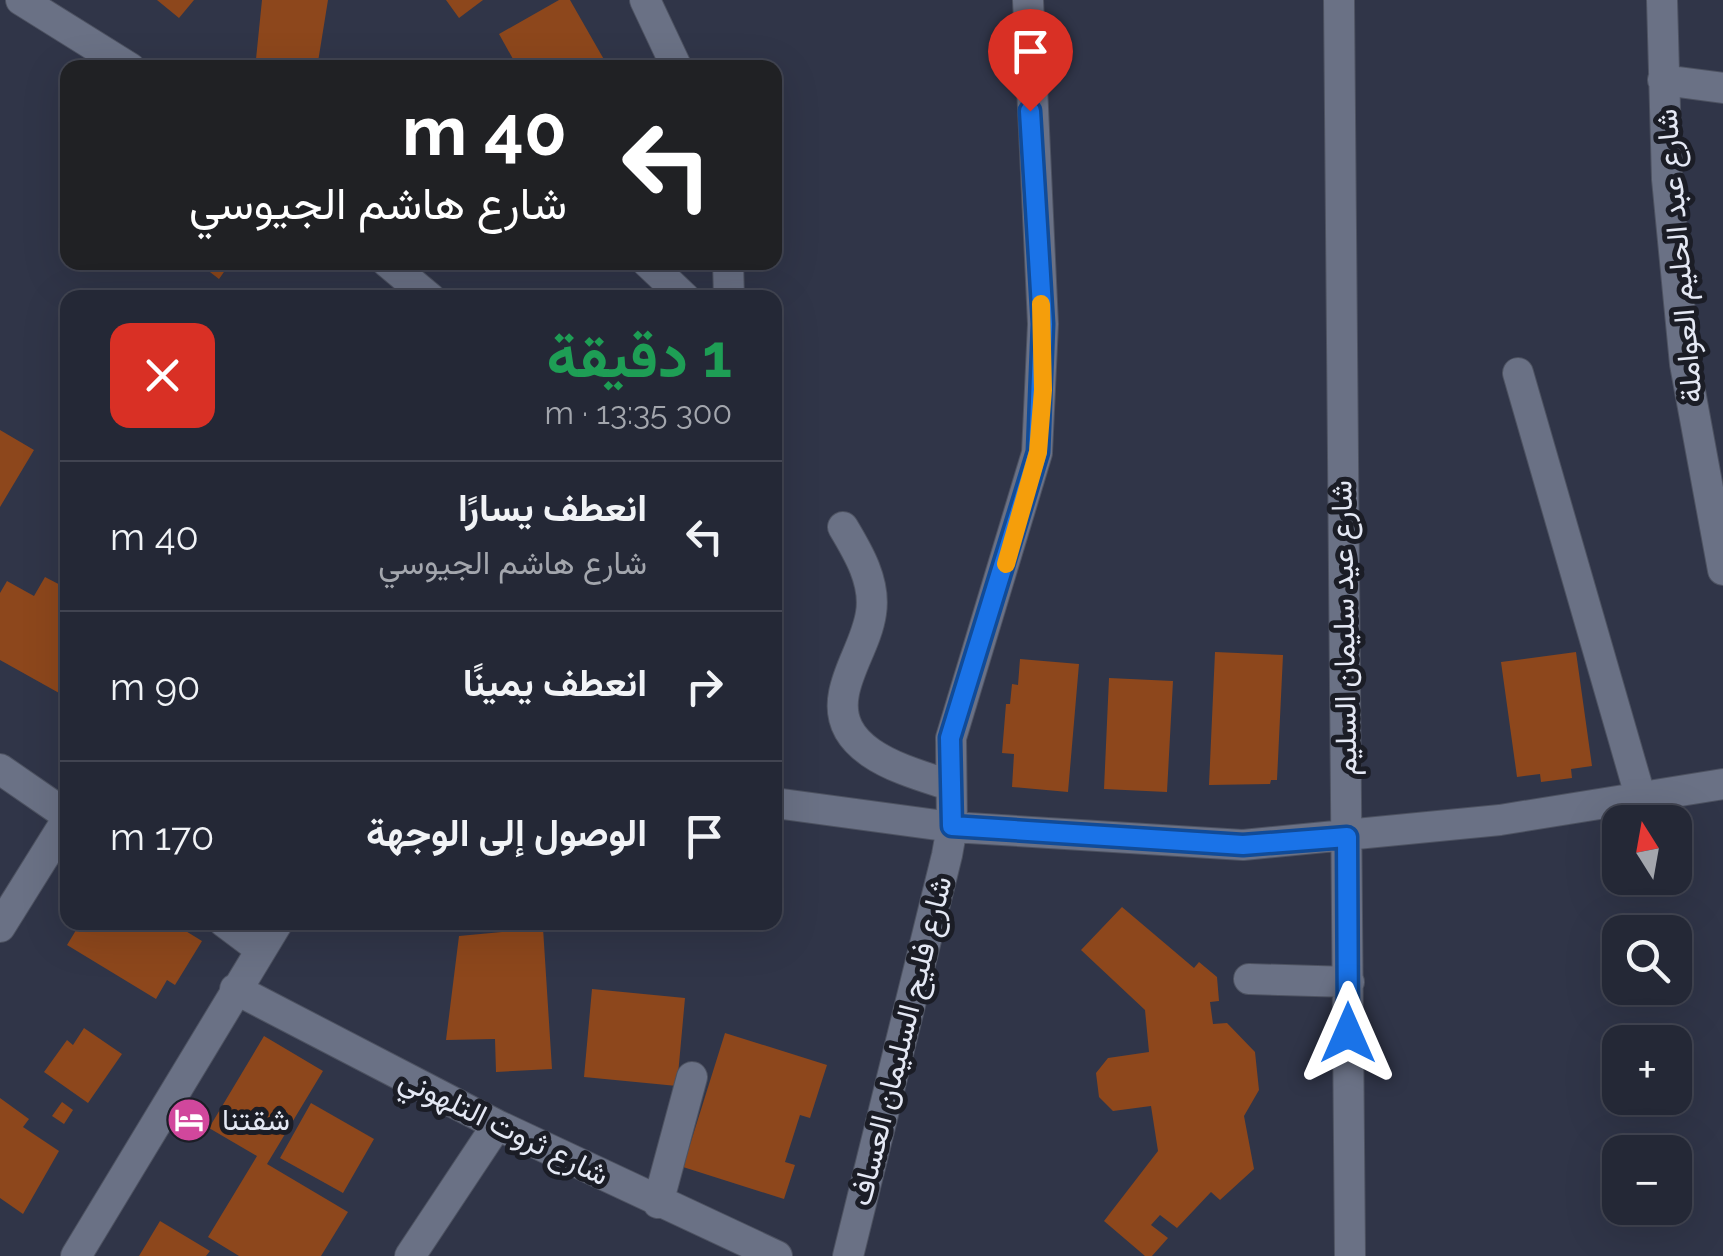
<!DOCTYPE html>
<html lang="ar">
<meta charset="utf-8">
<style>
:root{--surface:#242836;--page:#303442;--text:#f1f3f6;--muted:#a3a6ad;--line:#414451}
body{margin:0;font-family:Raleway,Vazirmatn,sans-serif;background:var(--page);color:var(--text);direction:rtl;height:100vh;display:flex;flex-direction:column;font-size:38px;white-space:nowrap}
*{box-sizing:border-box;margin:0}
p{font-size:32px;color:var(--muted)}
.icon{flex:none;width:55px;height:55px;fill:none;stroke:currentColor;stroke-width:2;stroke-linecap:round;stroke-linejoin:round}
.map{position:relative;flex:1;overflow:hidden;direction:ltr}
.sheet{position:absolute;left:60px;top:290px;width:722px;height:640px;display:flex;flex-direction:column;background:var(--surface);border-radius:20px;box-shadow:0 10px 40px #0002,0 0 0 2px var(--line);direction:rtl}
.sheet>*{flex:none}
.guide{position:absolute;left:60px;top:60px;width:722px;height:210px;border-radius:20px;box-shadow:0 10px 40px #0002,0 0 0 2px var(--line);direction:rtl;background:#202124;color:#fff;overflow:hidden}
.needle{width:65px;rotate:349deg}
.controls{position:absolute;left:1602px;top:805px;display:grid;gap:20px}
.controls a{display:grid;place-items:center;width:90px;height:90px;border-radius:20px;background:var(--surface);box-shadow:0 10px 40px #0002,0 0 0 2px var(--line);font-size:50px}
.pin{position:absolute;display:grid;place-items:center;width:85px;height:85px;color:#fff;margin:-102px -42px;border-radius:50% 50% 50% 0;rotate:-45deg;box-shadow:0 0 10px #0007}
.pin .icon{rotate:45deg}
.me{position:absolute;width:110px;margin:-55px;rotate:0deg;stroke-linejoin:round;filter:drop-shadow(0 0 8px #0008)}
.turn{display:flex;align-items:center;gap:35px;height:210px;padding:0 50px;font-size:45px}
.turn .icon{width:130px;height:130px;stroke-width:2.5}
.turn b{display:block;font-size:70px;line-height:85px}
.round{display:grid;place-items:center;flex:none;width:105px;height:105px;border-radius:20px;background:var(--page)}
.summary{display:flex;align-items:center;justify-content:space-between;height:170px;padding:0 50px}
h1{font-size:60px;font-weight:700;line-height:75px;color:#1e9e55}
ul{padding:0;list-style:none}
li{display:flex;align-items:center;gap:30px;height:150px;padding:0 50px;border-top:2px solid var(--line)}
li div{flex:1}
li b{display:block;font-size:38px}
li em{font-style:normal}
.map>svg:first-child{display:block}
.building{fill:#8d471c}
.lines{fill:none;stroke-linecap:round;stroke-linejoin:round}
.minor-casing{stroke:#4d5261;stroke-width:32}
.minor{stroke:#6a7185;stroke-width:30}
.route-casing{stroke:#114b97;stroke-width:25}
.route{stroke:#1a73e8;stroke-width:18}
.slow{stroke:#f59e0b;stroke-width:18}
.labels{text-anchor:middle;stroke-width:10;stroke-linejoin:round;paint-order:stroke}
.street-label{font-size:30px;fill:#e4e8f4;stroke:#1b1d26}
.poi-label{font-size:30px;fill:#e4e8f4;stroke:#1b1d26;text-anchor:start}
</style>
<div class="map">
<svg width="1723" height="1256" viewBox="0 0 1723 1256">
<rect width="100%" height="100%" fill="#303548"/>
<path class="building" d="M157,0H194L179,18Z
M262,0H328L317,68H284L285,61L277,59L274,68L256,59Z
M446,0H483L459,18Z
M559,0H570L606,63L598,68H518L499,34Z
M197,262H231L219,279Z
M0,430L34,450L0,507Z
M45,577L68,589V698L0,660V593L7,581L34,596Z
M1215,652L1283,655L1277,780H1271L1270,784L1209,785Z
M1576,652L1592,766L1571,769L1572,778L1541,782L1540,774L1517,777L1501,662Z
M1020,659L1079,664L1068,792L1012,787L1014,754L1002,753L1006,704H1010L1012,684L1018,685Z
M1109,678L1173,681L1167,792L1104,789Z
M1122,907L1194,968L1199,962L1217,977L1219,1001L1210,1002L1213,1024L1227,1023L1255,1052L1259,1090L1244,1116L1254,1169L1220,1200L1211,1192L1177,1228L1160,1215L1151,1225L1168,1238L1152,1256H1145L1104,1221L1158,1151L1151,1106L1113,1111L1099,1097L1096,1073L1108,1058L1149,1052L1145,1010L1081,950Z
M81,922H171L202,941L175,985L167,980L156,999L67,945Z
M543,928L552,1069L496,1072L495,1039L446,1040L459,936Z
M592,989L685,998L677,1086L584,1077Z
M84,1028L122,1054L88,1103L44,1072L67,1040L73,1045Z
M725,1033L827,1065L810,1118L800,1115L785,1162L795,1165L784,1199L683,1167Z
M264,1036L323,1071L267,1164L348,1212L321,1256H239L208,1237L257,1156L209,1128Z
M0,1098L29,1119L23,1127L59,1151L23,1214L0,1198Z
M62,1102L73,1110L64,1124L52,1116Z
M311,1103L374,1139L343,1193L280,1158Z
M160,1221L210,1251L206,1256H139Z"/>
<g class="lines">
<defs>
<path id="minor" d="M21,0L130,68
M645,0L677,68
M1339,0L1350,1256
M1662,0L1667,179L1685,364L1723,570
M1663,80L1723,88
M387,262L430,298
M647,262L685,298
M728,262L729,298
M1518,373L1641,799
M843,527C858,552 876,582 871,613C867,641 849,666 844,693C832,753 907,771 949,785
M0,769L68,816
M775,803L952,827L1243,845L1500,820L1723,784
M224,922L260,949
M0,927L68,818
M1249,979L1349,982
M235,989L497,1125L777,1256
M658,1203L692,1077
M76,1256L278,922
M410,1256L497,1125
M848,1256L947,855L952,827L951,738L1037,453L1043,324L1028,0"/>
</defs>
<use href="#minor" class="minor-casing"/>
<use href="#minor" class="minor"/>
</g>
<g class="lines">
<defs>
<path id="route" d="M1030,111L1043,324L1038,452L950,738L952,826L1243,845L1347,837L1348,1033"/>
</defs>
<use href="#route" class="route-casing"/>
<use href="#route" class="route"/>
<path class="slow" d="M1006,564L1038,452L1043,390L1041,304"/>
</g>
<defs>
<symbol id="hotel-disc" viewBox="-11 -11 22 22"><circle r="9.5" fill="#d1479c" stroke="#1b1d26"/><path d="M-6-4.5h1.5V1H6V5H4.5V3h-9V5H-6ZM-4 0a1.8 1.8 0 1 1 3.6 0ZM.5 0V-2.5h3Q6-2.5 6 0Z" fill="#fff"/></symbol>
</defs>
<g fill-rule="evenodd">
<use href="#hotel-disc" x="164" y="1095" width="50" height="50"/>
</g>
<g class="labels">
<g class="street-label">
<text transform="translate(1679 256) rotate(-95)" y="10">شارع عبد الحليم العواملة</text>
<text transform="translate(1344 628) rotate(-91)" y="10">شارع عيد سليمان السليم</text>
<text transform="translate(901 1041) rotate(-76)" y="10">شارع فليح السليمان العساف</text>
<text transform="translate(504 1127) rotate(26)" y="10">شارع ثروت التلهوني</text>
</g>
<g class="poi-label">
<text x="222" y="1130">شقتنا</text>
</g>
</g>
</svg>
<div class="controls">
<a><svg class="needle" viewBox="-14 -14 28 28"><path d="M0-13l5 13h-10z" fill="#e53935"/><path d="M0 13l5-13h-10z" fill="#a3a6ad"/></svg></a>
<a><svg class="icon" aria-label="search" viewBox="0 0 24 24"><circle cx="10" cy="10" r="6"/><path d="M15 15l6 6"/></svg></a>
<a>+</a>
<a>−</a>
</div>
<div class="pin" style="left:1030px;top:111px;background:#d93025"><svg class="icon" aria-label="arrive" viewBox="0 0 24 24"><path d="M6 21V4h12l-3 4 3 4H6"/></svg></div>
<svg class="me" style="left:1348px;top:1033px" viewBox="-20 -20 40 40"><path d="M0-17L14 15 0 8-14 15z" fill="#1a73e8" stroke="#fff" stroke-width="4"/></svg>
<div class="guide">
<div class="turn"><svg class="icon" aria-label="left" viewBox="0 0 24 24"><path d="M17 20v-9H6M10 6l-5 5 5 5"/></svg><div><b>40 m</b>شارع هاشم الجيوسي</div></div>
</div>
<section class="sheet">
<div class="summary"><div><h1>1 دقيقة</h1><p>300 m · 13:35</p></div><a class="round" style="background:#d93025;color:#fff"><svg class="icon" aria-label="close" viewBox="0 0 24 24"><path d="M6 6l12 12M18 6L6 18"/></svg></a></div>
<ul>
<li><svg class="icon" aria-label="left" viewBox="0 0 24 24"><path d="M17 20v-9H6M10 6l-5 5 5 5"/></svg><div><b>انعطف يسارًا</b><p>شارع هاشم الجيوسي</p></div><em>40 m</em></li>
<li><svg class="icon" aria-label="right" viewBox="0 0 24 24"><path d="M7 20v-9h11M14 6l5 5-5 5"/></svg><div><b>انعطف يمينًا</b></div><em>90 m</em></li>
<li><svg class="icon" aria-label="arrive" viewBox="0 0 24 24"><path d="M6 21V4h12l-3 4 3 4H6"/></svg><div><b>الوصول إلى الوجهة</b></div><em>170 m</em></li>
</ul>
</section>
</div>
